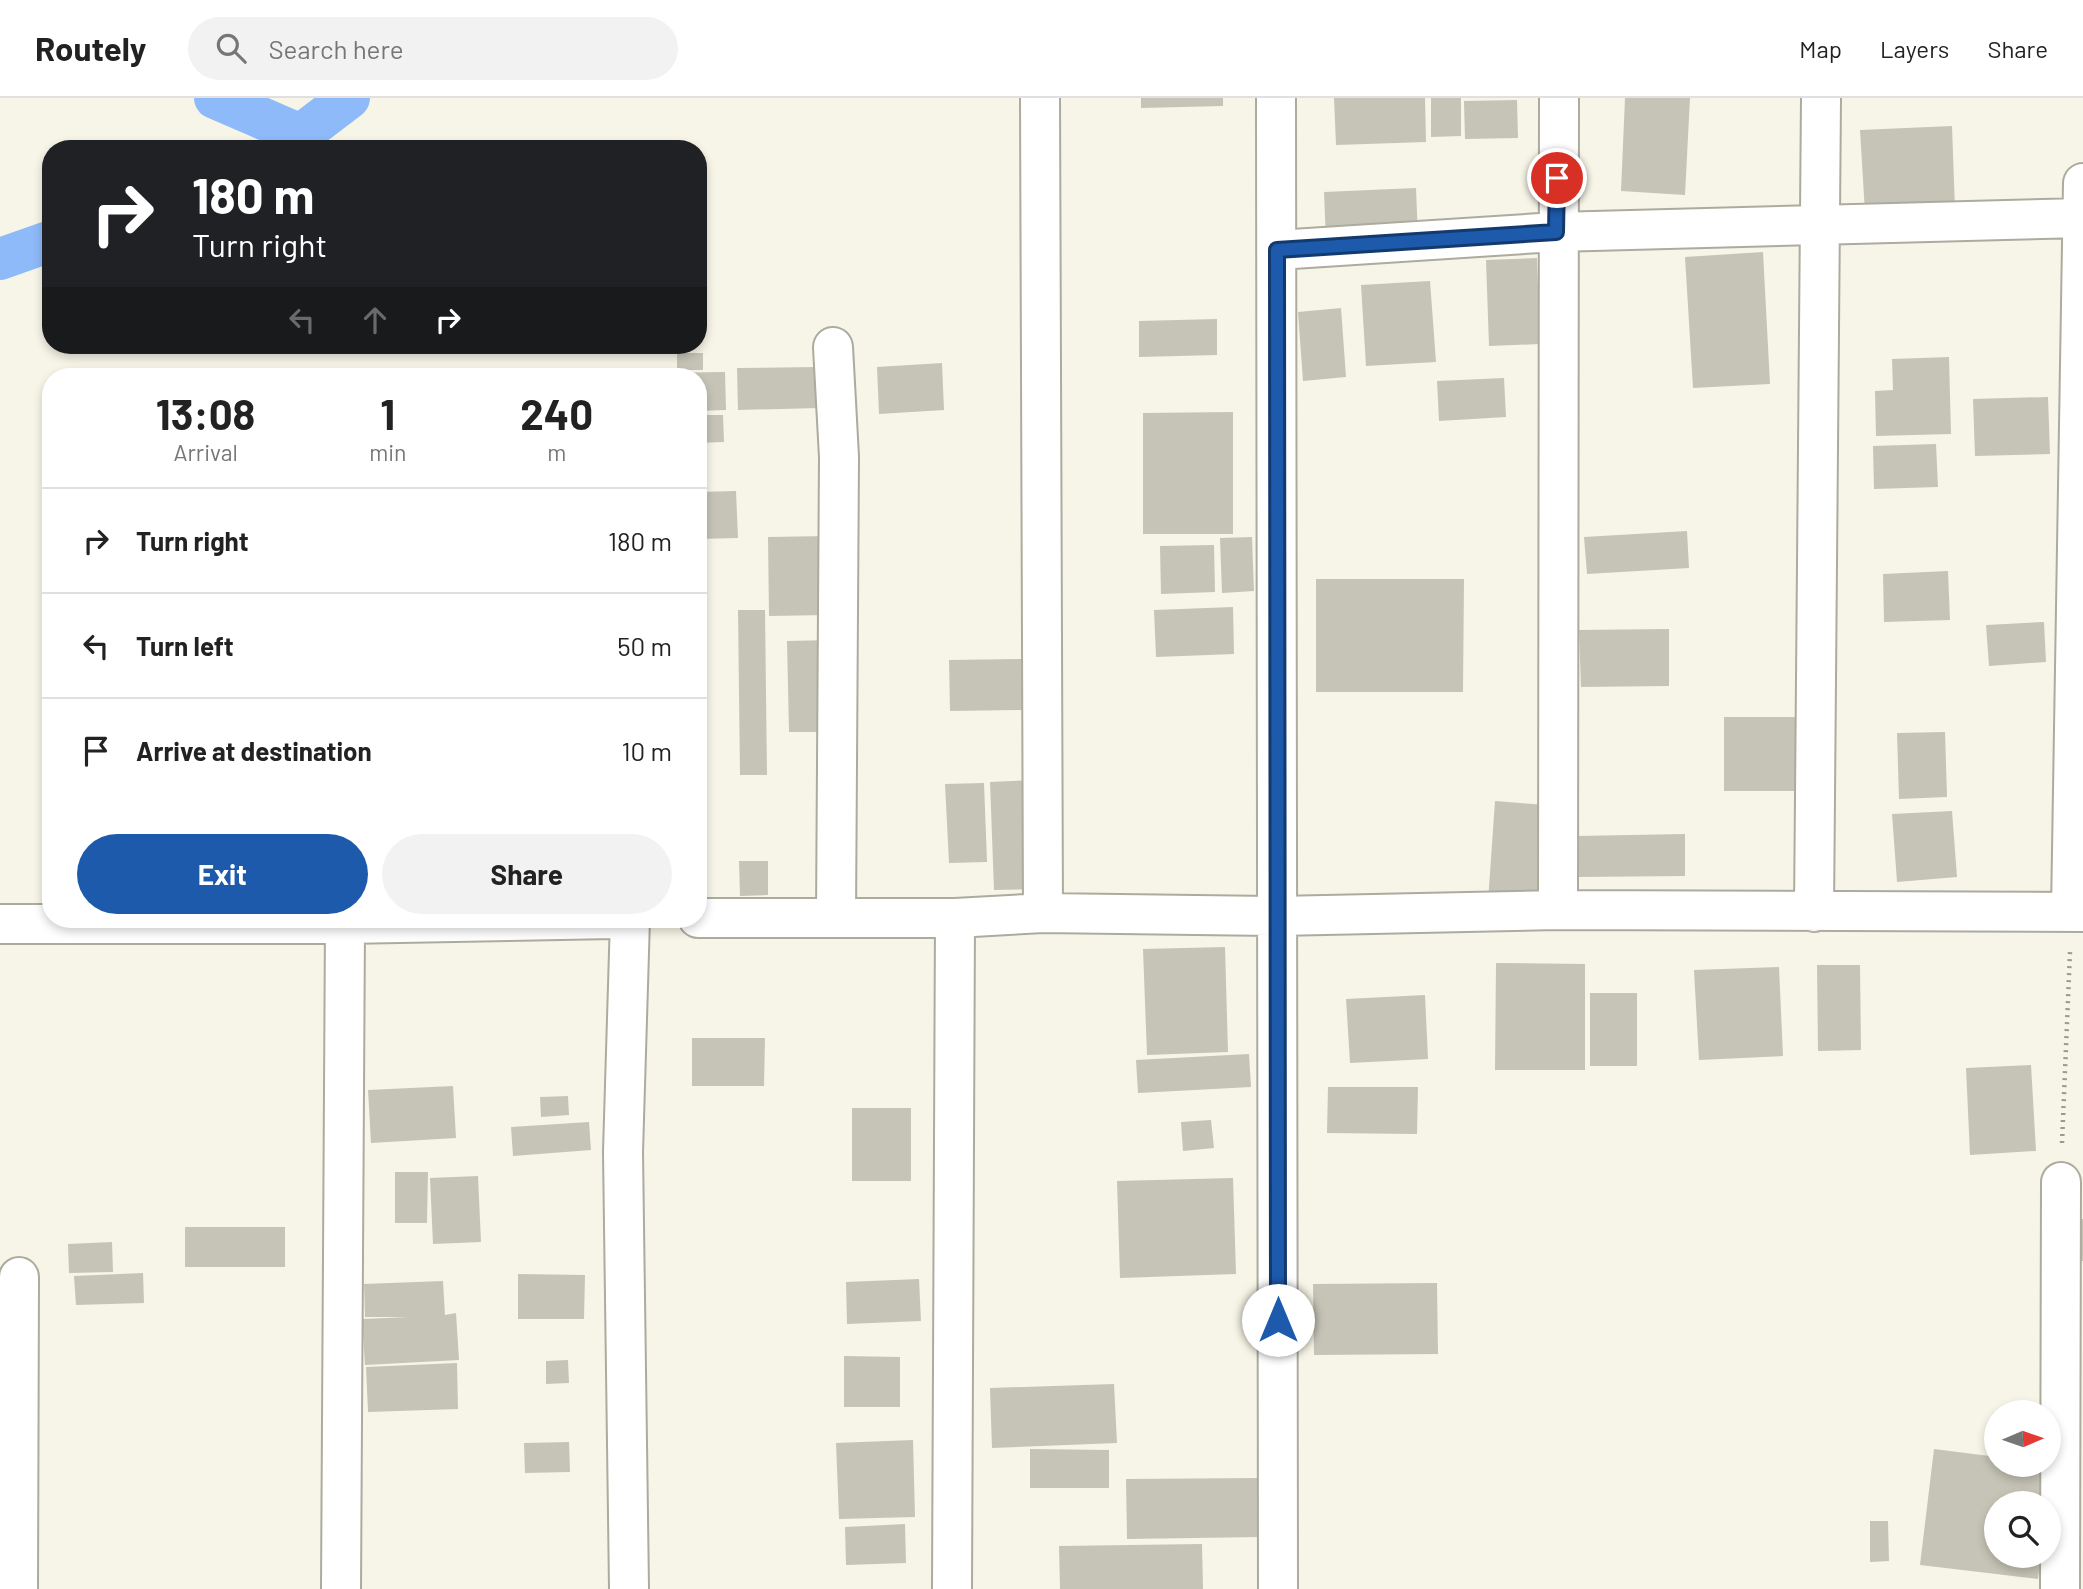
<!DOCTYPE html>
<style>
:root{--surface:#fff;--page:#f2f2f2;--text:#222;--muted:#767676;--line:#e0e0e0;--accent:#1d5aab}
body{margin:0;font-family:Barlow,sans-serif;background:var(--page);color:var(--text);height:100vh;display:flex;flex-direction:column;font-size:26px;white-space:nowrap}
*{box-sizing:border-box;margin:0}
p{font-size:23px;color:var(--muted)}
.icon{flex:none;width:38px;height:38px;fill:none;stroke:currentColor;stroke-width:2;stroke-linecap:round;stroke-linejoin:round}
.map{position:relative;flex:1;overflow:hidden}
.drawer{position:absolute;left:42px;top:270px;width:665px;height:560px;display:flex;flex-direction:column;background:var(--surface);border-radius:28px;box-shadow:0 4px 10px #0003}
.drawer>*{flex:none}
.banner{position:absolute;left:42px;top:42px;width:665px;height:214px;border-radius:28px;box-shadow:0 4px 10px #0003;background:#202124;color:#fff;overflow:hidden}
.needle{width:46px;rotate:88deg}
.buttons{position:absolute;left:1984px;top:1302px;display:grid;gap:14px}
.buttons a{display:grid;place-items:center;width:77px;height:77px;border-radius:50%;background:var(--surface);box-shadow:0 4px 10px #0003;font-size:35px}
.pin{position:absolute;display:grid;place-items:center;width:60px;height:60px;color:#fff;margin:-30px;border:4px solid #fff;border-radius:50%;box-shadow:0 2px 7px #0007}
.me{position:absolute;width:77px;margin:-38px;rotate:0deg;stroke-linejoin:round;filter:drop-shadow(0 0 5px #0008)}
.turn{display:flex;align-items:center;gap:24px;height:147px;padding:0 35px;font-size:32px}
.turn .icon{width:91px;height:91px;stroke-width:2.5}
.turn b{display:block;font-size:49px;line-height:60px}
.lanes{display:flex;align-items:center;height:66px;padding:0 35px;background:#0003;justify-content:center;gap:35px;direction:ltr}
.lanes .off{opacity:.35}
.eta{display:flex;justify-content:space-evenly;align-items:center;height:119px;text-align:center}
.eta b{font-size:42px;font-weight:700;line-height:49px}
.primary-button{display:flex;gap:14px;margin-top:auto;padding:14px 35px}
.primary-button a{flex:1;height:80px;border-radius:42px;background:var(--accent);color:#fff;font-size:28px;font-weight:700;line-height:80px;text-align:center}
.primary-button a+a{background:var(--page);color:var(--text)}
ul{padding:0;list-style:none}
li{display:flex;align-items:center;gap:21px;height:105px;padding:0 35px;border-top:2px solid var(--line)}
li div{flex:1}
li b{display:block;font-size:26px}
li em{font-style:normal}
header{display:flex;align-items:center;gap:42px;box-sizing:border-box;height:98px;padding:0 35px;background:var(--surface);border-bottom:2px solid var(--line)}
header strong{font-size:33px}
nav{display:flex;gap:38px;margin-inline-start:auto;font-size:24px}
.search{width:490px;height:63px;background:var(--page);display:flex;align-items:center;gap:18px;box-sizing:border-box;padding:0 24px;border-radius:38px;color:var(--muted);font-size:26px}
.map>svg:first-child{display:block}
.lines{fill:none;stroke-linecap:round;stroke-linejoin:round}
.canal{stroke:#8ebaf9;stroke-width:42}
.building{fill:#c6c4b6}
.minor-casing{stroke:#adab9e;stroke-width:42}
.path{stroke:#9c9a90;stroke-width:4.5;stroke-dasharray:2 5;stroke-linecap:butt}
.minor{stroke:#fff;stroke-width:38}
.route-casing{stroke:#133a6f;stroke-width:18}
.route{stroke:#1d5aab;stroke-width:12}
</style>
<header>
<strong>Routely</strong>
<div class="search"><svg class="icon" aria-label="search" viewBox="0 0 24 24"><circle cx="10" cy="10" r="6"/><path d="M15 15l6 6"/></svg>Search here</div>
<nav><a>Map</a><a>Layers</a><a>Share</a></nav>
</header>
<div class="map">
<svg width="2083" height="1491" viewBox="0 0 2083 1491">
<rect width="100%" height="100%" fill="#f7f5e7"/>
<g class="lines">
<path class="canal" d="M215,0L301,37
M282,51L349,0
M0,161L51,143"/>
</g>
<path class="building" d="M1141,0H1223V8L1141,10Z
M1334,0H1425L1426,44L1336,47Z
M1431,0H1461V38L1431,39Z
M1625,0H1690L1685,97L1621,93Z
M1517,2L1518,40L1465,41L1464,3Z
M1952,28L1955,112L1865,115L1860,32Z
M1416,90L1418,140L1326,144L1324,94Z
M1763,154L1770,286L1693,290L1685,159Z
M1537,160L1540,246L1489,248L1486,162Z
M1430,183L1436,264L1366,268L1361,187Z
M1341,210L1346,279L1303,283L1298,214Z
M1217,221V257L1139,259V223Z
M677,255H703V272H677Z
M1949,259L1951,336L1876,338L1875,293L1893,292L1892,261Z
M942,265L944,312L879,316L877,269Z
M818,269L819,310L738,312L737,270Z
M725,274L726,312L698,313V278H656V275Z
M1504,280L1506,319L1439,323L1437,283Z
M2048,299L2050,356L1975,358L1973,301Z
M1233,314V436H1143V315Z
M698,317H723L724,344L698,345Z
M1936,346L1938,389L1874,391L1873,348Z
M736,393L738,440L698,441V394Z
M1687,433L1689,470L1587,476L1584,439Z
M828,438L829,517L769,518L768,439Z
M1252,439L1254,493L1222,495L1220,440Z
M1214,447L1215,494L1161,496L1160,448Z
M1948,473L1950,522L1884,524L1883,476Z
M1316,481H1464L1463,594H1316Z
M1233,509L1234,556L1156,559L1154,512Z
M738,512H765L767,677H740Z
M2044,524L2046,564L1989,568L1986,527Z
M1669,531V588L1581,589L1579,532Z
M831,542L833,634H789L787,543Z
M1023,561V612L950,613L949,562Z
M1724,619H1798V693H1724Z
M1945,634L1947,699L1899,701L1897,635Z
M1033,682L1038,791L994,792L990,684Z
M984,685L987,764L949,765L945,686Z
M1495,703L1545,707L1538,807L1488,804Z
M1952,713L1957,779L1897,784L1892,716Z
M1685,736V778L1577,779L1576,738Z
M739,763H768V797L740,798Z
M1225,849L1228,954L1147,957L1143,851Z
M1496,865L1585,866V972H1495Z
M1817,867H1860L1861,952L1818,953Z
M1779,869L1783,958L1699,962L1694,872Z
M1590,895H1637V968H1590Z
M1425,897L1428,961L1350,965L1346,901Z
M692,940H765L764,988H692Z
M1249,956L1251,989L1138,995L1136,962Z
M2031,967L2036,1053L1970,1057L1966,970Z
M453,988L456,1040L371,1045L368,992Z
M1328,989H1418L1417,1036L1327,1035Z
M568,998L569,1017L541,1019L540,999Z
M852,1010H911V1083H852Z
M1211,1022L1214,1050L1183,1053L1181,1024Z
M589,1024L591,1052L513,1058L511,1029Z
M395,1074H428L427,1125H395Z
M478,1078L481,1144L433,1146L430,1080Z
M1233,1080L1236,1176L1120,1180L1117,1083Z
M2075,1121H2083V1163H2075Z
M185,1129H285V1169H185Z
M112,1144L113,1174L69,1175L68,1146Z
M143,1175L144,1205L76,1207L74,1178Z
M518,1176L585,1177L584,1221H518Z
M919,1181L921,1223L847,1226L846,1184Z
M443,1183L445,1217L456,1215L459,1262L365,1267L362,1221L409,1219H365L364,1186Z
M1437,1185L1438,1256L1314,1257L1313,1186Z
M844,1258L900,1259V1309H844Z
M568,1262L569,1285L546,1286V1263Z
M457,1265L458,1311L368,1314L366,1269Z
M1114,1286L1117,1345L992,1350L990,1290Z
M913,1342L915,1419L839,1421L836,1345Z
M569,1344L570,1374L525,1375L524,1345Z
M1030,1351L1109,1352V1390H1030Z
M1934,1351L1997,1359V1367H2052L2047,1405H1997V1458H2041L2038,1481L1920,1467Z
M1261,1380V1439L1127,1441L1126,1381Z
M1870,1423H1888L1889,1463L1870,1464Z
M905,1426L906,1465L846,1467L845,1429Z
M1202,1446L1203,1491H1060L1059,1448Z"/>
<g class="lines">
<defs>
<path id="minor" d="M1040,0L1043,815
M1276,0L1278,1491
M1277,152L1556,134L2083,120
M833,249L839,359L836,819
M1558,812L1559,0
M1814,814L1821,0
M2071,814L2083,85
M698,820H955L1043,815L1278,818L1558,812L2083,814
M0,826H345L613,821
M18,1491L19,1179
M341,1491L345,826
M629,1491L623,1054L630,821
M952,1491L955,820
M2060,1491L2061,1084"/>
</defs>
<use href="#minor" class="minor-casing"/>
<path class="path" d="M2062,1045L2070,854"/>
<use href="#minor" class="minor"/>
</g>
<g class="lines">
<defs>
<path id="route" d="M1278,1222L1277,152L1556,134L1557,80"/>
</defs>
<use href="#route" class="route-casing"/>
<use href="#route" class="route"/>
</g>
</svg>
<div class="buttons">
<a><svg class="needle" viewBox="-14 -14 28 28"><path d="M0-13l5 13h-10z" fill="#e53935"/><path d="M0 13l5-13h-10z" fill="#767676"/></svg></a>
<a><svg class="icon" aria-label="search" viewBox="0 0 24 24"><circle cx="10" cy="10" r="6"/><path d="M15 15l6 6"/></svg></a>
</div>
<div class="pin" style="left:1557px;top:80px;background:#d93025"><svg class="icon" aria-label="arrive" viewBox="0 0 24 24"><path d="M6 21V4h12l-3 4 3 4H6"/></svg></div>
<svg class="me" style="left:1278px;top:1222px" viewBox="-20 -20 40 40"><circle r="19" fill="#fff"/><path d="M0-13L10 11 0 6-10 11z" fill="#1d5aab"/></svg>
<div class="banner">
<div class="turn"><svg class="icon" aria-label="right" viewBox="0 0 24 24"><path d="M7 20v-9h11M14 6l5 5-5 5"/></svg><div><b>180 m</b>Turn right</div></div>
<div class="lanes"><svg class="icon off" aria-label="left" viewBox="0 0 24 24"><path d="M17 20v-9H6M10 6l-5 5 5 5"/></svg><svg class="icon off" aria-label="ahead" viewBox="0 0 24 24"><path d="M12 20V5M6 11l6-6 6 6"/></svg><svg class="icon" aria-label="right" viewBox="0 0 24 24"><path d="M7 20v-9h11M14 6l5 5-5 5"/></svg></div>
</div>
<section class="drawer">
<div class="eta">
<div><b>13:08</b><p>Arrival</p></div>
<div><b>1</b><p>min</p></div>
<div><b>240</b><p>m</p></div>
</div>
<ul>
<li><svg class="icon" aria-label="right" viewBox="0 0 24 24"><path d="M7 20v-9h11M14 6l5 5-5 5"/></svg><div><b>Turn right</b></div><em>180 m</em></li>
<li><svg class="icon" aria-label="left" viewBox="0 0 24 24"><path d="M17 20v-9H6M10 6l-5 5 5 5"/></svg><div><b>Turn left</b></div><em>50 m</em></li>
<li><svg class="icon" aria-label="arrive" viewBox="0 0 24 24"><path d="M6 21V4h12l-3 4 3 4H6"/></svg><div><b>Arrive at destination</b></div><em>10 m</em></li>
</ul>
<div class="primary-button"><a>Exit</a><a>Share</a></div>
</section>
</div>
